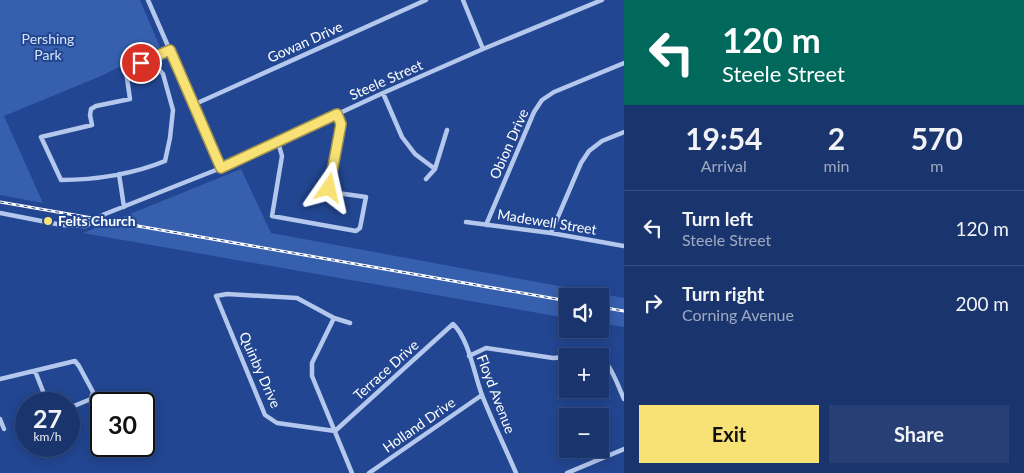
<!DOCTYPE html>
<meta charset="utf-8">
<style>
:root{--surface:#1a346d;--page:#273f75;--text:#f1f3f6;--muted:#9faac2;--line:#384f80;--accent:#f8e276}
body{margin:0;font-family:Lato,sans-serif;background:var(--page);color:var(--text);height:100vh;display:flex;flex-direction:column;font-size:19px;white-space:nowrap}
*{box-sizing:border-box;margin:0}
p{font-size:16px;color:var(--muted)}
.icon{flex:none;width:28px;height:28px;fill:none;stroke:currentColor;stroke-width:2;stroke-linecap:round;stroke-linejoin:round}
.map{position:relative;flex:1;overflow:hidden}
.side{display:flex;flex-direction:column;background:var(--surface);width:400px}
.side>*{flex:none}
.hud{background:#00695c;color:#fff;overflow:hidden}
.fabs{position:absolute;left:559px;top:288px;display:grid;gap:10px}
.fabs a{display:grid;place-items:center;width:50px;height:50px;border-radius:0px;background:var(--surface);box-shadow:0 2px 12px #0003,0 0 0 1px var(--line);font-size:25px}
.speed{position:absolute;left:15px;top:392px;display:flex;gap:10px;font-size:25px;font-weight:700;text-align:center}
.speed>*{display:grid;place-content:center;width:65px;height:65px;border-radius:50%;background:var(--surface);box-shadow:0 2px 12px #0003,0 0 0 1px var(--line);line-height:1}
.speed small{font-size:12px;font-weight:400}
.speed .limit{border:2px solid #111;border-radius:8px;background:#fff;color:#111}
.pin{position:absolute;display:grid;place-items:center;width:42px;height:42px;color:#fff;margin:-21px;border:2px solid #fff;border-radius:50%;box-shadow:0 1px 5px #0007}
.me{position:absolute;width:55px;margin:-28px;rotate:11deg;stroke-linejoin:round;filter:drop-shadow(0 0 4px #0008)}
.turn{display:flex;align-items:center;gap:18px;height:105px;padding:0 15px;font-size:22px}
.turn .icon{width:65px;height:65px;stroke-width:2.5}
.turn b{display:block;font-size:35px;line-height:42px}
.eta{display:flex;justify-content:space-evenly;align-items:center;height:85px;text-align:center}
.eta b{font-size:30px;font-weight:700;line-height:35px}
.primary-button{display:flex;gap:10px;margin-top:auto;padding:10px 15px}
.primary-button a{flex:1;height:58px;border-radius:0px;background:var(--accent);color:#111;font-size:20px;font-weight:700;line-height:58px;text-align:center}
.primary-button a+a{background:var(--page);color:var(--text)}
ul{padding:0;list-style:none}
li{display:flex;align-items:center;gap:15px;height:75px;padding:0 15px;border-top:1px solid var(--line)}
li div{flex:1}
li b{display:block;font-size:19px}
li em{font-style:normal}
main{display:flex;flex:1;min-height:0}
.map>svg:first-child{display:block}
.green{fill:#365fae}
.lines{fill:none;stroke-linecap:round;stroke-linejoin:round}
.minor{stroke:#b4c7ed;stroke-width:4.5}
.rail-casing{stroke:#fff;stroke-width:3}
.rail{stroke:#224691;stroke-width:1;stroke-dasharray:4;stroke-linecap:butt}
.route-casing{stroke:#a1934d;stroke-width:12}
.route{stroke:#f8e276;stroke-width:9}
.poi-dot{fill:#f8e276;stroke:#224691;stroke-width:2}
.labels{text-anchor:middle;stroke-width:4;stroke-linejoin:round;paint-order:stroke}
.park-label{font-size:14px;fill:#d9e4f9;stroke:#224691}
.street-label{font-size:14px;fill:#fff;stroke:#224691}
.poi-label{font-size:14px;font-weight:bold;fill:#fff;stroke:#224691;text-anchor:start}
</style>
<main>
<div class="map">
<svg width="624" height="473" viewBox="0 0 624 473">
<rect width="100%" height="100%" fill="#224691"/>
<path class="green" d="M0,0H140L160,47L101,76L4,116L43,203L0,195Z
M241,169L271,233L624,298V327L600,323V296H568L567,318L83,233Z"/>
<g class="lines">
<path class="minor" d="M148,0L221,168
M463,0L483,49
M151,58L154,64L163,74L173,110L170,138L165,161C134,174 95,180 61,180L41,137L92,125L90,115L91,109L96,106L130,99L126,71L130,67L170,50
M383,93L402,137L415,154L435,169
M193,105L426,0
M278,142L282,156L272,216L356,231L360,228L366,197L330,192L329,188L341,124L337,114
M119,174L124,207
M426,179L435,169L447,130
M0,213L62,225L85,226L105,214L221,168L383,93L483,49L602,0
M466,222L551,233L624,246
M486,225L534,112L542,100L554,92L624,63
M551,233L581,163L589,151L602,141L624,132
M334,318L312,363V376L352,473
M350,323L334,318L297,298L227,294L216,296L265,415L277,423L335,431L453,324C469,339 474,374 482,395C492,421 505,447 516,473
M469,356L486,348L553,358L568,357
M572,356L594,351C611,363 616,381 624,399
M35,371L48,404
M0,379L75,361L79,366L93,392L91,399L69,408
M0,419L4,429
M369,473L482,395
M567,473L624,449"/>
<defs>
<path id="rail" d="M0,202L568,301
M600,307L624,311"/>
</defs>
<use href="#rail" class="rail-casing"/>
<use href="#rail" class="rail"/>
</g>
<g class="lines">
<defs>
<path id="route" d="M141,63L170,50L221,168L337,114L341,124L329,188"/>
</defs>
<use href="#route" class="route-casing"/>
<use href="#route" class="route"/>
</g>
<circle class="poi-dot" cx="48" cy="221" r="5"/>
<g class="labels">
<g class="park-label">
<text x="48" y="44">Pershing<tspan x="48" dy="16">Park</tspan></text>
</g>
<g class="street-label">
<text transform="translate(305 42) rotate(-24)" y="5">Gowan Drive</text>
<text transform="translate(386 80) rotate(-24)" y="5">Steele Street</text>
<text transform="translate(509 144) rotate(-66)" y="5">Obion Drive</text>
<text transform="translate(547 222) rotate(9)" y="5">Madewell Street</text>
<text transform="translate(260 370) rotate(66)" y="5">Quinby Drive</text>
<text transform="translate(386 370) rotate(-42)" y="5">Terrace Drive</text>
<text transform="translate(496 394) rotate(69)" y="5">Floyd Avenue</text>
<text transform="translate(419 425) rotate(-35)" y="5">Holland Drive</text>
</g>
<g class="poi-label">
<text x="58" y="226">Felts Church</text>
</g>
</g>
</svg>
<div class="fabs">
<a><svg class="icon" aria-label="sound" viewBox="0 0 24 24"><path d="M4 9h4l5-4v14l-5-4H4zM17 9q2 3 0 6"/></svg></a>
<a>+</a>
<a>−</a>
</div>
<div class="speed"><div>27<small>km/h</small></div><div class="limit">30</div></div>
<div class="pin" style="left:141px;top:63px;background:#d93025"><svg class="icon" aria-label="arrive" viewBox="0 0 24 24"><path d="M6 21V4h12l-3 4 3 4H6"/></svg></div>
<svg class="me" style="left:329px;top:188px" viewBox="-20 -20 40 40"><path d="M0-17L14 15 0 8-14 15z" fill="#f8e276" stroke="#fff" stroke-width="4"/></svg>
</div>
<section class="side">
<div class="hud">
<div class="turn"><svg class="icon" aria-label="left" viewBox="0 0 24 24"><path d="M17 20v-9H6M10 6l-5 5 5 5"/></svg><div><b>120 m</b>Steele Street</div></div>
</div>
<div class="eta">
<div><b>19:54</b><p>Arrival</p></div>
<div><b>2</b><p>min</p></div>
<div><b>570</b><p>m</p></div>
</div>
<ul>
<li><svg class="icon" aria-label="left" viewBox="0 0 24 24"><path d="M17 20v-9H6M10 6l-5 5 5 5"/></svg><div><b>Turn left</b><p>Steele Street</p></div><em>120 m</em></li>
<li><svg class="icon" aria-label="right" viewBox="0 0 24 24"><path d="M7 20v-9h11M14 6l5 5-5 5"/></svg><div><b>Turn right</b><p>Corning Avenue</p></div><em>200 m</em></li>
</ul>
<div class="primary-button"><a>Exit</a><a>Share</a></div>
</section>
</main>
